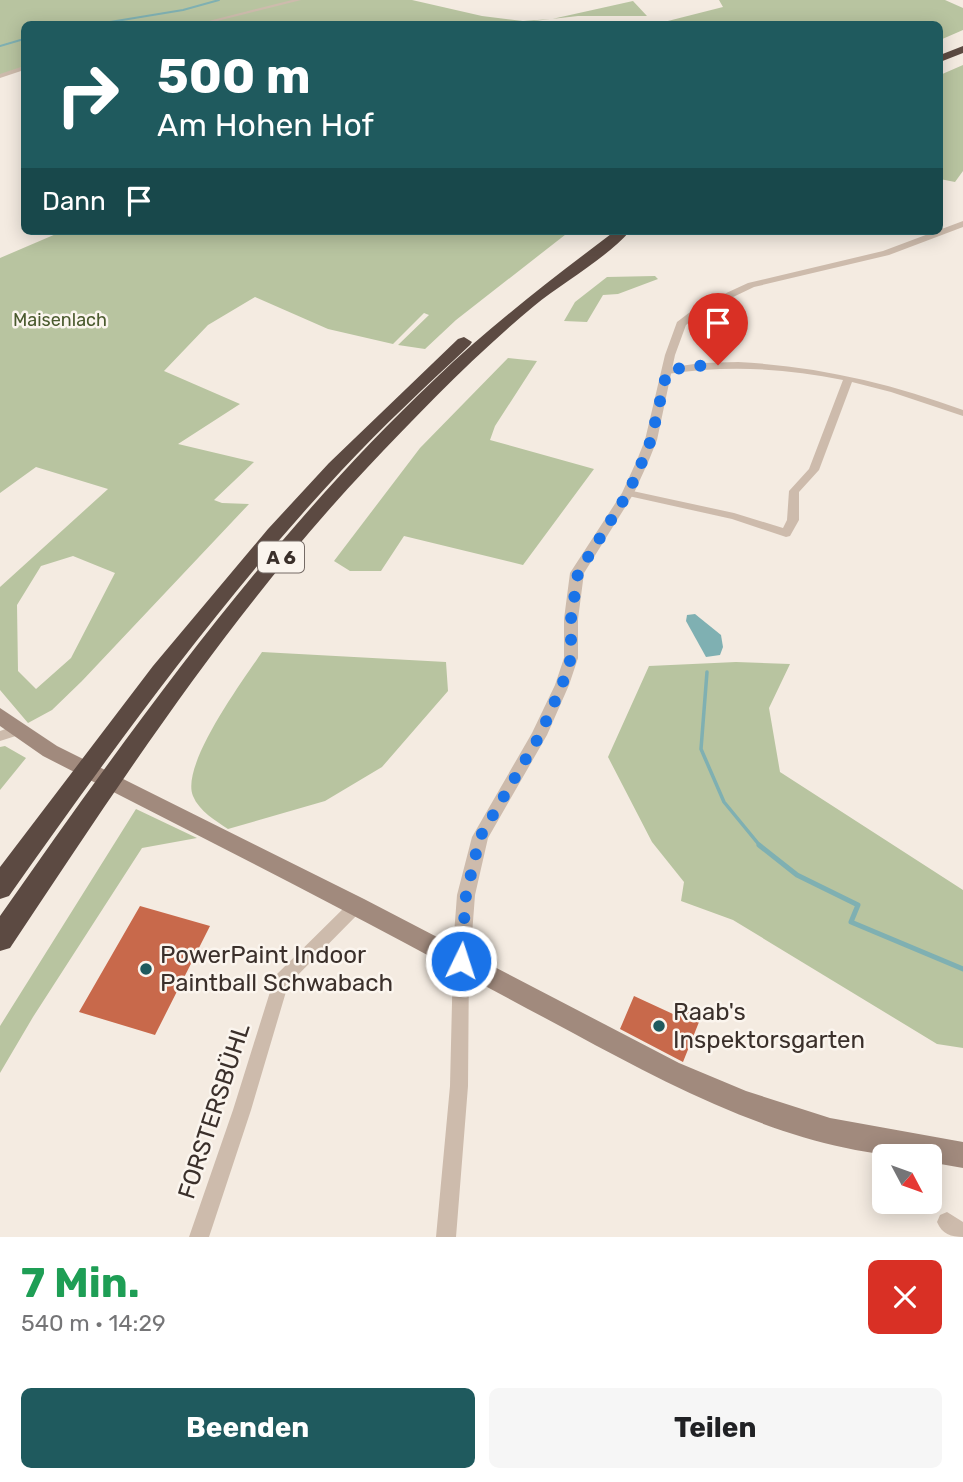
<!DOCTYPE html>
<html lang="de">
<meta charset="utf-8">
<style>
:root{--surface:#fff;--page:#f6f6f6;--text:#202124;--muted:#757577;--accent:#1f5a5e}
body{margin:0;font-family:Rubik,sans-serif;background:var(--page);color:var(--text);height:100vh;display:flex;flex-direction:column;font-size:26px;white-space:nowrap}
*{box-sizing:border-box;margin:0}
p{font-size:23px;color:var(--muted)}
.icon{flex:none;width:38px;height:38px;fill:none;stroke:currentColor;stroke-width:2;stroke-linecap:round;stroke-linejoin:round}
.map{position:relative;height:1237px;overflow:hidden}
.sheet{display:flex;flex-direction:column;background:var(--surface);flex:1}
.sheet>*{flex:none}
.top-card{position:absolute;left:21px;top:21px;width:922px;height:214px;border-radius:10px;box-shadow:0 4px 18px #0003;background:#1f5a5e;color:#fff;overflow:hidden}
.needle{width:46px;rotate:131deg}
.tools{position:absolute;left:872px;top:1144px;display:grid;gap:14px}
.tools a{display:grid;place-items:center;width:70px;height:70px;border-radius:10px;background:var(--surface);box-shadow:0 4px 18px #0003;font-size:35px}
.pin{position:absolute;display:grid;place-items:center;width:60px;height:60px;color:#fff;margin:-72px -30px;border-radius:50% 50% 50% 0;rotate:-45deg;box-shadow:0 0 7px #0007}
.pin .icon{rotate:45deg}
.me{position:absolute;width:77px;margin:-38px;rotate:4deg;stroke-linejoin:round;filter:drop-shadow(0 0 5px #0008)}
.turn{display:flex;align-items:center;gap:24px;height:147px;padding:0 21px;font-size:32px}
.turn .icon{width:91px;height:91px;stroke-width:2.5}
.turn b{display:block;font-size:49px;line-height:60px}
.then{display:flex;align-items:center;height:66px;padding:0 21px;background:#0003;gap:14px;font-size:26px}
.round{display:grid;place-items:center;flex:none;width:74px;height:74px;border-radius:10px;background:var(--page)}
.head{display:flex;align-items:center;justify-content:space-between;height:119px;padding:0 21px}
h1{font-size:42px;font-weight:700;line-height:52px;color:#1e9e55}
.button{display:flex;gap:14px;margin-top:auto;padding:14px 21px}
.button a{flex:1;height:80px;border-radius:10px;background:var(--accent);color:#fff;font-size:28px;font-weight:700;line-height:80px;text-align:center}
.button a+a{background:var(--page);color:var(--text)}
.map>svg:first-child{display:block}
.green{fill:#b8c4a0;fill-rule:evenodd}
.water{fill:#7fb0b2}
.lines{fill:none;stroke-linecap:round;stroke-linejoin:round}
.stream-far2{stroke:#7fb0b2;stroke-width:2}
.stream-far1{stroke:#7fb0b2;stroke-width:3.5}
.stream{stroke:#7fb0b2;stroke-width:5}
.building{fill:#c8694b}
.minor{fill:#cdbbac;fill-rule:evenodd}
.tertiary{fill:#cdbbac;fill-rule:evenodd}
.secondary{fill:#a18a7d;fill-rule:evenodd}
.motorway{fill:#5c4a42;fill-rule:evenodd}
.route{stroke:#1a73e8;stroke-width:12;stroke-dasharray:0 21.6}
.poi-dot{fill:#1f5a5e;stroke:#fbf5ee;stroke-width:2.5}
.labels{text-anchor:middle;stroke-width:5;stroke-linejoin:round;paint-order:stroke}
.far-park-label{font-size:18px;fill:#4a5a2e;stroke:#fbf5ee}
.shield{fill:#fbf5ee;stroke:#756b66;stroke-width:2}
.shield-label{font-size:19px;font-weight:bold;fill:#3b302b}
.near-poi-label{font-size:24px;fill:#3b302b;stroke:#fbf5ee;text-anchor:start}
.near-street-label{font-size:24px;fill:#3b302b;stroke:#fbf5ee}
</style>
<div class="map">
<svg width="963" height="1237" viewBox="0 0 963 1237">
<rect width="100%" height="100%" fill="#f4ebe1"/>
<path class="green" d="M0,0H412L482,16L523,21L552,19L633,1L647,16H578L525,22V24H24V68L0,76Z
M719,0H945L963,8V30L940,40V24H656L723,7Z
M963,65V171L955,182L940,179V75Z
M63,231H570L456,320L425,349L398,345L429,315L424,313L393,344L328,329L255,297L208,325L164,371L240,404L178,444L254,462L214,500L222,503L249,504L82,681L52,710L28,723L0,690V587L108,489L36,467L0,493V258ZM73,556L115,573L71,658L36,689L18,671L17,605L41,566Z
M655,276L658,279L618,294L603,295L587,322L564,321L575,302L607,277Z
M508,358L537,361L495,426L490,440L594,469L523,565L404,536L381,571H350L334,561L420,448Z
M262,652L446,662L448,691L382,767L325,801L228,829C216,821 199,811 193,796C180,765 244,679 262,652Z
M736,662L790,664L769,708L780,772L963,890V1048L937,1044L733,920L681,901L684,882L652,842L608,757L649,666Z
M5,746L26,758L0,790V747Z
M136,809L197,838L142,848L33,1017L0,1073V1026Z"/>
<path class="water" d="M695,614L721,635L723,647L720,655L706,657L686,621L687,615Z"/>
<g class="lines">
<path class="stream-far2" d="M98,24L183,10L219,0
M0,46L24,39"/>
<path class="stream-far1" d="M707,672L701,749L724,802L761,847"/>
<path class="stream" d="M759,845L797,875L858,905L851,922L963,969"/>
</g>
<path class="building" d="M140,906L210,926L155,1035L79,1012Z
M634,996L673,1014L676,1006L701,1017L683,1062L620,1029Z"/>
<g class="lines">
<path class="minor" d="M292,0H301L205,24H197Z
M24,66V70L0,78V74Z
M738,362C816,366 890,383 963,410V416L891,392L852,382L819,470L799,492V520L790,536L786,537L732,519L624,495L623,493L624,491L628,490L734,513L783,528L787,520L789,491L809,469L843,380C784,368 727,365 667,374L662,371L667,368L701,363Z
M17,725L22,726L24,730L22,734L0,741V731Z
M356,899L361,901L364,906L361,911L288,985L251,1110L209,1237H189L233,1110L275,976L351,901Z
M461,954L467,956L469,961L468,1086L456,1237H436L450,1086L453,961L455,956Z
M947,1212L963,1222V1237C951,1237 942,1234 937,1222L940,1215Z"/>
<path class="tertiary" d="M963,221V227L889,255L754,287L706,310L686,325L675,355L657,440L649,460L634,493L584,573L578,619V658L569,685L547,735L488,838L475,895L470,961L468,967L461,969L454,967L452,961L457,895L472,837L532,733L555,685L564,658V619L570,573L622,493L637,460L645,440L665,355L677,322L698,306L748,283L883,251Z"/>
<path class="secondary" d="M0,708L57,746L364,899L679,1063L746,1091L830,1118L963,1142V1168L929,1162V1157C805,1157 680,1091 573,1033C517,1003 461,973 405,943C285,879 164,818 43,756L0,726Z"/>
<path class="motorway" d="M963,46V53L940,62V55Z
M615,231H630C608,257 562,283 534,306C474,356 420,412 367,468C231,612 119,784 10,948L0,951V916C132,728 267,538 435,379C491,325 553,278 615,231Z
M464,337L472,342L470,345C426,386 382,427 341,471C218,603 113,749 9,896L0,899V867L153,666L268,529L329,463L458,339Z"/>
</g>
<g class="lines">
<path class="route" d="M461,961L466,895L480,837L540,735L562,685L571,658V619L578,573L628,493L643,460L651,440L667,371L691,366L718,365"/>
</g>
<g class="poi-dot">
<circle cx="146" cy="969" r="7"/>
<circle cx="659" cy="1026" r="7"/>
</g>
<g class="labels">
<g class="far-park-label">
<text x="60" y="326">Maisenlach</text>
</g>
<rect class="shield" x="258" y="541.5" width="46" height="31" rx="5"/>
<g class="shield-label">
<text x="281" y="564">A 6</text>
</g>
<g class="near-poi-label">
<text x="160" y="963">PowerPaint Indoor<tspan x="160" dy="28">Paintball Schwabach</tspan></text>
<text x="673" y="1020">Raab's<tspan x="673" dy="28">Inspektorsgarten</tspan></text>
</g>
<g class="near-street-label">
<text transform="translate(214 1111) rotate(-72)" y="8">FORSTERSBÜHL</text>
</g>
</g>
</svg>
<div class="tools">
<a><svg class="needle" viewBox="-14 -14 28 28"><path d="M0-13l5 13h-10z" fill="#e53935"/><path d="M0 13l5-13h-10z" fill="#757577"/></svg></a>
</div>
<div class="pin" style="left:718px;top:365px;background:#d93025"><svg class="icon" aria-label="arrive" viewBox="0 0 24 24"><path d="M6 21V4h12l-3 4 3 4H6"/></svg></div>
<svg class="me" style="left:461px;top:961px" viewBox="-20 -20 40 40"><circle r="17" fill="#1a73e8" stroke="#fff" stroke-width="3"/><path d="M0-11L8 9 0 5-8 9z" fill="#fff"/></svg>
<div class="top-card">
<div class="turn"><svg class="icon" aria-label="right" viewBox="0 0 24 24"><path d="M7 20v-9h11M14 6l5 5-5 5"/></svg><div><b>500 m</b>Am Hohen Hof</div></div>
<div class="then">Dann<svg class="icon" aria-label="arrive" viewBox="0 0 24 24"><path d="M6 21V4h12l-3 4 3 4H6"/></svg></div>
</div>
</div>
<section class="sheet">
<div class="head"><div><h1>7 Min.</h1><p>540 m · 14:29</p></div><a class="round" style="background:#d93025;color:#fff"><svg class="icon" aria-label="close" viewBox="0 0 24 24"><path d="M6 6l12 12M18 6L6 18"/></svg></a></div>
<div class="button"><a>Beenden</a><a>Teilen</a></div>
</section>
